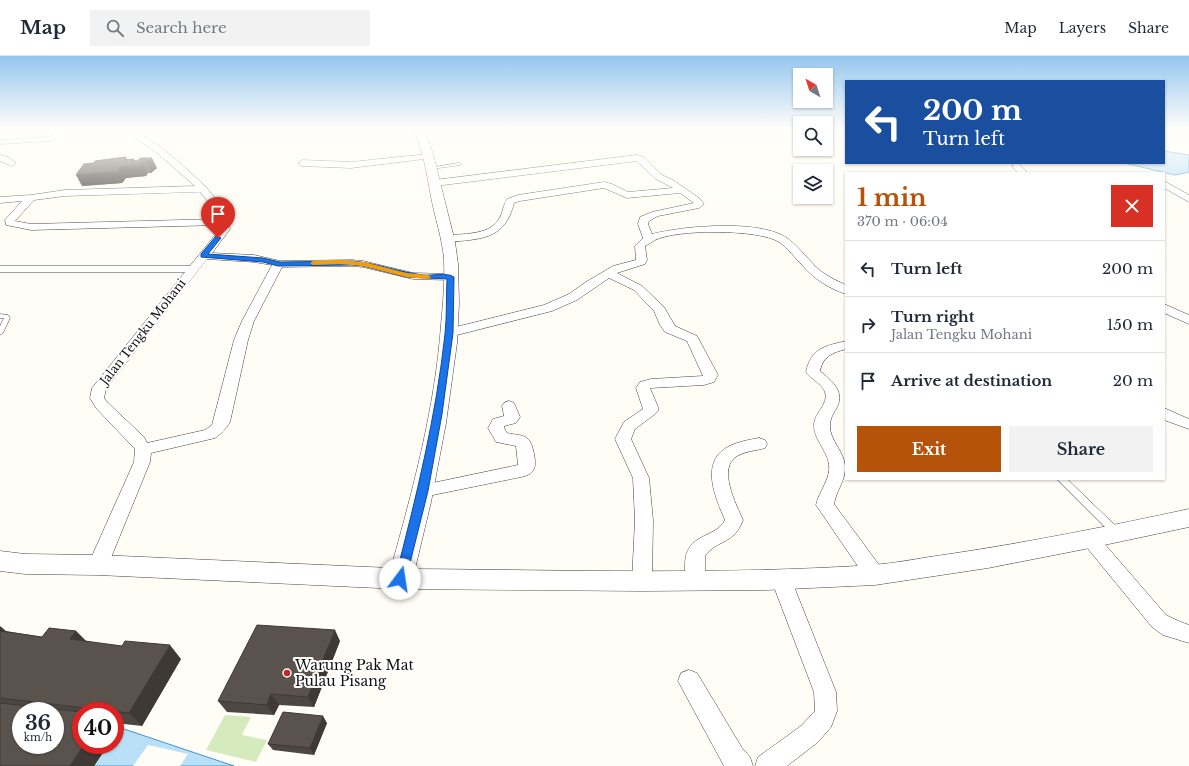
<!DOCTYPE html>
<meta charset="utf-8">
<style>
:root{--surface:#fff;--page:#f2f2f3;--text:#1f2937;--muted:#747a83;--line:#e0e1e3;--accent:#b45309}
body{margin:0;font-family:"Libre Baskerville",serif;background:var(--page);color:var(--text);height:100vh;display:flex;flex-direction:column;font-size:15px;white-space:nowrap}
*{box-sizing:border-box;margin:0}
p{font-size:13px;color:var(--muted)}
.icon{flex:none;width:22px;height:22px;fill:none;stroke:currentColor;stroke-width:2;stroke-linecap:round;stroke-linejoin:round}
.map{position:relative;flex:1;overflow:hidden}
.panel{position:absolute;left:845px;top:116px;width:320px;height:308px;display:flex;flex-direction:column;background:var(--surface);border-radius:0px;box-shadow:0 1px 3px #0004}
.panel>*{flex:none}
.top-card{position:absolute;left:845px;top:24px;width:320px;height:84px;border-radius:0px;box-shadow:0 1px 3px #0004;background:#1a4fa0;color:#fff;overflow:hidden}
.needle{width:26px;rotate:321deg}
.controls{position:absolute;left:793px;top:12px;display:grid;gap:8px}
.controls a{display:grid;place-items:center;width:40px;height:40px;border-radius:0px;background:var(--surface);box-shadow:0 1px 3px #0004;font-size:20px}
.speed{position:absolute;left:12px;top:646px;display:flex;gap:8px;font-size:20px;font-weight:700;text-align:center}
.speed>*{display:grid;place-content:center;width:52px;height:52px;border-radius:50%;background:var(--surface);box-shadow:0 1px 3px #0004;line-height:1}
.speed small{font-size:10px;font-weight:400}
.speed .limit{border:6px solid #d22;background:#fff;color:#111}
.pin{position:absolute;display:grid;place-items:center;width:34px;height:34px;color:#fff;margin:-41px -17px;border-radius:50% 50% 50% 0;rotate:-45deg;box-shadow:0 0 4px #0007}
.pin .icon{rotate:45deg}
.me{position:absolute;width:44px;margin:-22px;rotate:14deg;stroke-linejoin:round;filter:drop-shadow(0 0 3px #0008)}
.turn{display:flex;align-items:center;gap:14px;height:84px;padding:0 12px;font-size:18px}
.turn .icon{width:52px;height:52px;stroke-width:2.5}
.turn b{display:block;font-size:28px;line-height:34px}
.round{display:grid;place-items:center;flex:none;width:42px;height:42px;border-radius:0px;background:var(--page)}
.head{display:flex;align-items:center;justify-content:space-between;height:68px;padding:0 12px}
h1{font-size:24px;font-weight:700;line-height:30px;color:var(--accent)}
.primary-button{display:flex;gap:8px;margin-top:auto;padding:8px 12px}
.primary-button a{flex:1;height:46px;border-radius:0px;background:var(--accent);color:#fff;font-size:16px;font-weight:700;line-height:46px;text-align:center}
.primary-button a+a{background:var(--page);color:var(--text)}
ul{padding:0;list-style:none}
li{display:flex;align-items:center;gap:12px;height:56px;padding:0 12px;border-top:1px solid var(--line)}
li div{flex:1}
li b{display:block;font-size:15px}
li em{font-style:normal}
header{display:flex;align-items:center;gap:24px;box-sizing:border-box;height:56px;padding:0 20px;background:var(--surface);border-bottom:1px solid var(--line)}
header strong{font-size:19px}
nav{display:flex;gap:22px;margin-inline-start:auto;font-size:14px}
.search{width:280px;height:36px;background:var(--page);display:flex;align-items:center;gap:10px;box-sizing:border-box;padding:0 14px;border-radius:0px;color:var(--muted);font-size:15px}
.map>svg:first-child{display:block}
.green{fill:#d5ebbd}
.water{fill:#b9e0f7;stroke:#3f96cf}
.pier{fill:#fffdf5}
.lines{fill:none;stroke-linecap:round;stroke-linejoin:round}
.service-casing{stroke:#444;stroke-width:1}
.minor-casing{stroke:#444;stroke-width:1}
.tertiary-casing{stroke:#444;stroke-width:1}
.service{fill:#fff;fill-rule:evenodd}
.minor{fill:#fff;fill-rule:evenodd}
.tertiary{fill:#fff;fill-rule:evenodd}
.wall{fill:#4d4742}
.shaded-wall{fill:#3f3936}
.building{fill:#5a524d;stroke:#3f3936;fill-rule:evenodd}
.route{fill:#1a73e8;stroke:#114b97}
.slow{fill:#f59e0b}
.poi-dot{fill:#c4262e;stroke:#fff;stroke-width:1.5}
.labels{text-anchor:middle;stroke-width:4;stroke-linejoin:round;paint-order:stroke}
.street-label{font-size:12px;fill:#111;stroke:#fff}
.near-poi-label{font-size:14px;fill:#111;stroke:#fff;text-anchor:start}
</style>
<header>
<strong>Map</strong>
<div class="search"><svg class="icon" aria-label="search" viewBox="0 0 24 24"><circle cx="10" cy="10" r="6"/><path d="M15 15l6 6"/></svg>Search here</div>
<nav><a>Map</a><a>Layers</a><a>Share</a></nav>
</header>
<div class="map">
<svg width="1189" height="710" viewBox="0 0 1189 710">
<rect width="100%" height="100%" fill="#fffdf5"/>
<path class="green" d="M225,659L251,661L242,679L267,684L256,706L206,694Z"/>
<path class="water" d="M1164,95L1189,99V116L1175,119L1124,107H1164Z
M115,672L124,673L234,710H0L21,689H115Z"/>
<path class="pier" d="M148,689L188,698L180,710H133Z"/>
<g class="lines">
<defs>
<path id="service" d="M459,107L461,108V109L431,113L429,112Z
M0,258L8,259L10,262L3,277L0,279V270L4,262H0Z
M1057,423H1067L1120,474L1122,477L1120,480L1117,481L1114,480Z"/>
<path id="minor" d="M62,73H72L51,85L0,88V84L49,81Z
M123,73H132L163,93L181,108L206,131L222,151L231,166L229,168L230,173L212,197L254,199L280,205L352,204L363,205L413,217L450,218L454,219L456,221L454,223L450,224L413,223L363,211L352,210L282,211L254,265L248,284L230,366C225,374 222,377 215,382L151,397L150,406L108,509L105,515L98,517L91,515L88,509L134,406L135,393L96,352L90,342L92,332L185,216H0V210H190L220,173L219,169L31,174L6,169L5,164L22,145L0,147V141L31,139L65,134L195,130L157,97ZM200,136L214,153L219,163L31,168L15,165L34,144L65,140ZM207,203L254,206L272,209L242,265L234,284L212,369L205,374L147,387L144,381L107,346L104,342L106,333Z
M429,98L433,100L432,102L351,112L302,110L298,107L302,104L351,106Z
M0,99L8,101L16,107L12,110L0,105Z
M637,99L644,101L662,119L673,124L699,142L704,148L699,152L658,160L649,165L648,168L652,178C684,170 759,163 787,182C798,190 806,201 815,210C824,219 835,224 846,229V238C830,233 814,223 803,210C795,202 788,192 779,186C759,173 677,173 655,184C652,186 649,188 645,190L647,204L645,208L617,217L642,230L664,251L675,270L697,280L718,319L714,326L704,329L650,332L658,351V355L655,358L635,373L631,383L649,422L653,464L652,525L649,531L642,533L635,531L632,525L635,464L633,422L615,383L624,366L643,353L636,332L640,326L651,323L703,320L687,285L665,276L660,269L654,255L634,234L609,222L577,244L552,255L449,281L444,280L443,277L444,274L544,249L569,238L586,226L613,210L636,204L635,190L643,182L638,168L640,161L652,156L694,147L680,137L627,142L604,132L520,145L514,147C505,184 481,183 448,186L444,185L443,183L444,181C462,176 488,181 499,163C503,157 503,149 507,143L518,139L604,126L612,128L628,136L673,132L656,123L637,105L435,130L430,127L435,124Z
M1012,107H1020L1021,110L1028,117H1019L1014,113Z
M1164,125L1189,139V146L1164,132Z
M1164,248L1189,259V268L1164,257Z
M846,285V293C832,297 823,300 820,315C832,325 846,336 836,353C833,358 830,363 830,370C830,385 844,395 845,410C846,424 836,435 834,448L882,513L885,519L882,525L875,527L868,525L816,449C819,435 831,423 829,408C827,394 813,383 814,368C815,356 829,348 825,336C822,328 811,323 806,316C811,292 825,290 846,285Z
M509,345L514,347L520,361L516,367L504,370V372L507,377C514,379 523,378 528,383C533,387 537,408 534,413C532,418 526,420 521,421L423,441L417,440L414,435L417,430L423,429L518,409L516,390L496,386L488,372L493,363L504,360L502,350L504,347Z
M1164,352L1189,363V373L1164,364Z
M759,382L765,384L767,388L765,392C755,395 746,395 737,400C717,412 736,448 743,464C734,489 717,483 705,500V525L702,531L695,533L688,531C685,524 685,517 685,509C685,476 716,483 725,464C716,443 700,408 726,392C736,386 748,384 759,382Z
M1090,476L1096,478L1166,559L1176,564L1189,569V587L1163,579L1152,571L1084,488L1081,483L1084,478Z
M781,515L788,517L791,523L836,636L837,655L831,671L818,686L787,710H755L758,701L801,670L815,655L814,636L771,523L774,517Z
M689,614L697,617L742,692L750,701L753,710H724L678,625L681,617Z"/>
<path id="tertiary" d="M414,73H424L433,98L455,186L458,208L459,247L457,287L446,367L431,446L415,513C567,514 721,519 873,509C899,507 925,501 950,498C1030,486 1110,470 1189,453V471L1090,492L988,512L875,529L766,534L642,535L400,533L98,519L25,518L0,515V495L25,498L98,499L391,512C413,433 435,352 441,269C443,247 445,225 444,203C442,182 435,161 431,141C427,118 423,95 414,73Z"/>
</defs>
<use href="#service" class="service-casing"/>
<use href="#minor" class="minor-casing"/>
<use href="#tertiary" class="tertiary-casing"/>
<use href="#service" class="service"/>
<use href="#minor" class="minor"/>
<use href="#tertiary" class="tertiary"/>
</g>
<path class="wall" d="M141,102L157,112L151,117H148L146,120L126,122L122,127L82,130L127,103H134L135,105H137Z
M0,570L6,575L42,581L76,575L86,585L181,603L142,670L115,667V655H81V689H108L94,710H0Z
M340,585L314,651L279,649L274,659L227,656L218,645Z
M327,667L314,699L273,694L268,688Z"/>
<path class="shaded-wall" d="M126,101L130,110L134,103L137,109L143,106L148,117L146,120L126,122L122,127L82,130L76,119L124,104Z
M152,102L157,112L151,117L146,106Z
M0,571H1L16,585L0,577Z
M335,574L340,585L314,651L308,641Z
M76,575L90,589L70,583Z
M170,589L181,603L142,670L129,657Z
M271,638L279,649L274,659L267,649Z
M323,660L327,667L314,699L310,692Z
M115,669L119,672L115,679Z
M84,689H108L94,710H70Z"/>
<path class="building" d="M126,101L124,104L134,103L132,105H137L141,102H152L146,106H143L141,109L121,111L117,116L76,119L84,108L94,107L95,105Z
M257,569L335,574L308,641L271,638L267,649L218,645Z
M49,572L76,575L70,583L122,590L125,585L170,589L129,657L0,642V575L42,581Z
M0,647L81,656V689H84L70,710H0ZM21,655H55V689H21Z
M283,656L323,660L310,692L268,688Z"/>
<linearGradient id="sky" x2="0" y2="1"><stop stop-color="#95c6ee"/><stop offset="0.42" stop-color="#fffefa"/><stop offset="1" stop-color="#fffefa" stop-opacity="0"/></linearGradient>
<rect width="1189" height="173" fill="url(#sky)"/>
<path class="route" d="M216,180L221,182L208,198L263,202L280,206L352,205C376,207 399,216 423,219C432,220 447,216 454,221L453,277L442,358L428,435L405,527L400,528L396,527L395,523C416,442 436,361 445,278C447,260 446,241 447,223L406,221L363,210L352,209L278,210L263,206L201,201V198Z"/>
<path class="slow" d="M340,204L364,206L406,217L428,219L431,221L428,223L406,221L363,210L340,208L313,209L310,207L313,205Z"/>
<circle class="poi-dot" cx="287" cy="617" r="4"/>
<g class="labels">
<g class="street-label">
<text transform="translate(143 276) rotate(-52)" y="4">Jalan Tengku Mohani</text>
</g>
<g class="near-poi-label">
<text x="295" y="614">Warung Pak Mat<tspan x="295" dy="16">Pulau Pisang</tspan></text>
</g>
</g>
</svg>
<div class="controls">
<a><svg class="needle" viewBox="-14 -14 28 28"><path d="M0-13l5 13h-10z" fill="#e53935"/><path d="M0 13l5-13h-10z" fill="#747a83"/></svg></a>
<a><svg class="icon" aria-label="search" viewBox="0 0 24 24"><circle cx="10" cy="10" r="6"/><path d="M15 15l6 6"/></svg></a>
<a><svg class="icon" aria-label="layers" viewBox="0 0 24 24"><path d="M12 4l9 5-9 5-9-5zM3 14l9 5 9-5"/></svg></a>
</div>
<div class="speed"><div>36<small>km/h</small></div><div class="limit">40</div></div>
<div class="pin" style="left:218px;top:182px;background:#d93025"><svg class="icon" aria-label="arrive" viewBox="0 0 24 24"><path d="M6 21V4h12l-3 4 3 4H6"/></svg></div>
<svg class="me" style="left:400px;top:523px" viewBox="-20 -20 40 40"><circle r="19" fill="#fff"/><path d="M0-13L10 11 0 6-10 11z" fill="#1a73e8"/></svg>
<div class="top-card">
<div class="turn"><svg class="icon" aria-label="left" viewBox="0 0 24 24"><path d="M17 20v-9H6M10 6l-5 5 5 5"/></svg><div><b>200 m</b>Turn left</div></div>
</div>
<section class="panel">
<div class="head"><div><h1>1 min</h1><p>370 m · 06:04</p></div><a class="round" style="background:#d93025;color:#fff"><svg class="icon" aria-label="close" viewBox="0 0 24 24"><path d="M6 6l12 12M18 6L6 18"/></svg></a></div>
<ul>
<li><svg class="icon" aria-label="left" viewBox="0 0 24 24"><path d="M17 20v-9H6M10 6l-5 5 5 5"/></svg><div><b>Turn left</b></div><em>200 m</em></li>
<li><svg class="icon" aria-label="right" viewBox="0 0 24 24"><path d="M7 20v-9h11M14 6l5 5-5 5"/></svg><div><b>Turn right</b><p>Jalan Tengku Mohani</p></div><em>150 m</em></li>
<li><svg class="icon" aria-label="arrive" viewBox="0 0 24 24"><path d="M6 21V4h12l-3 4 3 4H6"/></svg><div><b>Arrive at destination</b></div><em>20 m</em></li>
</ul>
<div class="primary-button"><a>Exit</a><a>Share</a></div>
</section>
</div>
